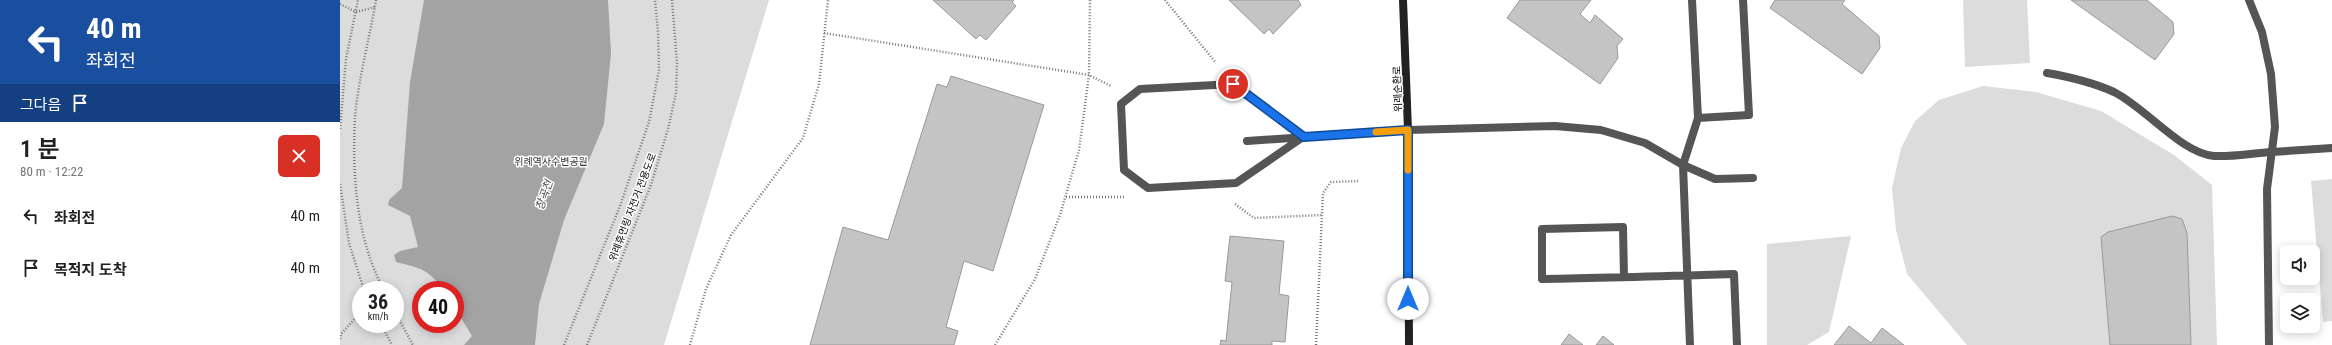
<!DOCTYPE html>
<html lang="ko">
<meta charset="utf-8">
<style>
:root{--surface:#fff;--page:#f6f6f6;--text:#202124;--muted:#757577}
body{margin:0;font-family:"Roboto Condensed","Noto Sans KR",sans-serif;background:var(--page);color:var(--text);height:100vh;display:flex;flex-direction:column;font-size:15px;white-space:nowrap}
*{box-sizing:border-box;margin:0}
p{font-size:13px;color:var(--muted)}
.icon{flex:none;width:22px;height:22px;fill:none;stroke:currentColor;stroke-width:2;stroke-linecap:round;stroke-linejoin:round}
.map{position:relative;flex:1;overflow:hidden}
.details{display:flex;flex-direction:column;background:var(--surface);width:340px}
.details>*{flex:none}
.hud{background:#1a4fa0;color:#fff;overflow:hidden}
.tools{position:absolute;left:1940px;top:245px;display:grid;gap:8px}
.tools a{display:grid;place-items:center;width:40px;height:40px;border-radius:6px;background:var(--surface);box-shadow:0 2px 10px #0003;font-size:20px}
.speed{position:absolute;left:12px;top:281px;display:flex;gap:8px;font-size:20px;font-weight:700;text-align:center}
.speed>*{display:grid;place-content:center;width:52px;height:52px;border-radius:50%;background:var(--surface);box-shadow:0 2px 10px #0003;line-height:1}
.speed small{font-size:10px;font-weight:400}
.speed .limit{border:6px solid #d22;background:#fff;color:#111}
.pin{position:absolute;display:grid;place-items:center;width:34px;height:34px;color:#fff;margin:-17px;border:2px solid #fff;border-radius:50%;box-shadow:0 1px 4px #0007}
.me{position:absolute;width:44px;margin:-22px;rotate:0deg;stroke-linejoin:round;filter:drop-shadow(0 0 3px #0008)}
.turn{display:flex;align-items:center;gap:14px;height:84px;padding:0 20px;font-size:18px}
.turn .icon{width:52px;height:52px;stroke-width:2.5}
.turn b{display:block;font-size:28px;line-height:34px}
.then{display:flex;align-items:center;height:38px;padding:0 20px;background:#0003;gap:8px;font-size:15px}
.round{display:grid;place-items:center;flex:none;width:42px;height:42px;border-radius:6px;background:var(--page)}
.overview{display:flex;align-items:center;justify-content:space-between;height:68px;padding:0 20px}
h1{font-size:24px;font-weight:600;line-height:30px}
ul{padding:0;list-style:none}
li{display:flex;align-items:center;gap:12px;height:52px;padding:0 20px}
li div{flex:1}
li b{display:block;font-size:15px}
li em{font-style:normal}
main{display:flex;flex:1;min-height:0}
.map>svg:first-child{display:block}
.green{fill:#dcdcdc;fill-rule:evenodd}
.water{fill:#a3a3a3}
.building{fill:#c4c4c4;stroke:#999}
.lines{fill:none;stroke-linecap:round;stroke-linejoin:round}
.path{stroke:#777;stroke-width:2.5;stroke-dasharray:1 2;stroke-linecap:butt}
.lane{stroke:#555;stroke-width:8}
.street{stroke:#555;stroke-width:8}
.secondary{stroke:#222;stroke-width:8}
.route-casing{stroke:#114b97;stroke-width:10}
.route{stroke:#1a73e8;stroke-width:7}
.slow{stroke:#f59e0b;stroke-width:7}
.labels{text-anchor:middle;stroke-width:3;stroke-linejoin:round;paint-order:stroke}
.street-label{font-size:10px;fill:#000;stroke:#fff}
.park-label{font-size:10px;fill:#333;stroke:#fff}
.water-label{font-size:11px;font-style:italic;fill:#444;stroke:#fff}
</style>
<main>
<section class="details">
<div class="hud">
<div class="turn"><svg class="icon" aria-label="left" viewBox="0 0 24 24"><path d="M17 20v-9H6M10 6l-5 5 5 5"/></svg><div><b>40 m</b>좌회전</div></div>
<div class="then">그다음<svg class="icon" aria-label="arrive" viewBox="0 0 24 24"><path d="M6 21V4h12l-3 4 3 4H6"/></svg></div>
</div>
<div class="overview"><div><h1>1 분</h1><p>80 m · 12:22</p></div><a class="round" style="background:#d93025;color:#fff"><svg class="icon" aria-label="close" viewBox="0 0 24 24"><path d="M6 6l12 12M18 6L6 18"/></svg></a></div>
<ul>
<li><svg class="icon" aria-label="left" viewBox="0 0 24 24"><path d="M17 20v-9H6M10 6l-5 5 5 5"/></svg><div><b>좌회전</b></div><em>40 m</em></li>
<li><svg class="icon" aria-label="arrive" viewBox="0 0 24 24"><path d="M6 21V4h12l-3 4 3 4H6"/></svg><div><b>목적지 도착</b></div><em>40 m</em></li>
</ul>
</section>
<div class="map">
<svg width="1992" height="345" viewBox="0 0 1992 345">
<rect width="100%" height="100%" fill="#fff"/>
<path class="green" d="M0,0H429L324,345H0ZM21,290H55V324H21ZM81,290H115V324H81Z
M1623,0H1687L1690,63L1625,67Z
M1643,86L1696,92L1761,111L1834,155L1872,185L1877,345H1627L1567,274L1556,230L1552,188L1561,148L1575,121L1599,100Z
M1992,179V321L1983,322L1971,181Z
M1511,236L1489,332L1467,345H1427V244Z"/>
<path class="water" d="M84,0H268L271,53L264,124L224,220L199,304L195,345H124L132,336L115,308V290H104C86,268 83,269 56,262L54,255L60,251L78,247L70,216L48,205L49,200L62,188L70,82Z"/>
<path class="building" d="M593,0H674L672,2L676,6L646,40L640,35L636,39Z
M889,0H958L961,5L933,34L929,29L924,34Z
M1180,0H1251L1240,14L1250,23L1255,15L1283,39L1277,46L1278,58L1260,84L1167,18Z
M1435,0H1505L1502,4L1539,36L1540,48L1522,74L1430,8Z
M1731,0H1807L1833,22L1834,34L1815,60Z
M611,76L704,105L653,271L624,261L606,327L618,331L614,345H470L503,227L548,240L597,84L607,87Z
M1832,216L1842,219L1847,233L1851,345H1770L1761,237L1768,232Z
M890,236L944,241L939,294L949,296L945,342L932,341V345H880L881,340L886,341L892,282L885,281Z
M1509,326L1531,343L1542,328L1564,345H1494Z
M1229,334L1243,345H1221Z
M1263,336L1274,345H1256Z"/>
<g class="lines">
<path class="path" d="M36,0C30,36 18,81 15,117C12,174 16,239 44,290
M825,0L876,63
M0,4L16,12L35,7
M484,33L749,75L771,86
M0,129L6,59L18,0
M0,184L9,243L24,290
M726,197H785
M895,204L914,218L982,215
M55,312L73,345
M41,324L52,345
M0,339L1,334L21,312
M224,345L280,206L309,122L319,70L318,32L315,0
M247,345L311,185L328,129L336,93L337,63L332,0
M350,345L366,289L391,235L463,138L479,84L488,0
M655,345L695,279L720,215L739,150L749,75L750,0
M976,345L983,193L991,182L1020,181"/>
<path class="lane" d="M1707,73C1730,77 1752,82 1774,92C1806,108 1841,153 1874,156C1893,157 1913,153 1932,152
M893,84L963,137L896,183L808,188L784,170L781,104L800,89Z
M1358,118L1409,115L1403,0
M907,141L1068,130L1215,126L1261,130L1305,143L1343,165L1375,179L1413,178
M1284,277L1283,227L1202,229V279C1266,278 1330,276 1394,274L1397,345
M1350,345L1343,165L1358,118L1352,0"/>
<path class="street" d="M1909,0L1922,32L1931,74L1935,127L1927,189L1929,345
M1932,152L1992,148"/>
<path class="secondary" d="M1063,0L1068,130L1069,345"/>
</g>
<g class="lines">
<defs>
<path id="route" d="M893,84L964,137L1068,130V299"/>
</defs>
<use href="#route" class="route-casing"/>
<use href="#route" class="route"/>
<path class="slow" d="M1036,132L1068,130V170"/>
</g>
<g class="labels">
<g class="street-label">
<text transform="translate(1057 89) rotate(-92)" y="4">위례순환로</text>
<text transform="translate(292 207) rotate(-69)" y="4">위례휴먼링 자전거 전용도로</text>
</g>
<g class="park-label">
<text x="211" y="165">위례역사수변공원</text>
</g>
<g class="water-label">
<text transform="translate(204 195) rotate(-71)" y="4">창곡천</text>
</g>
</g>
</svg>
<div class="tools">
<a><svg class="icon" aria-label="sound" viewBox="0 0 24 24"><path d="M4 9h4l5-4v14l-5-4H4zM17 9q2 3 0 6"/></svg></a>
<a><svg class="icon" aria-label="layers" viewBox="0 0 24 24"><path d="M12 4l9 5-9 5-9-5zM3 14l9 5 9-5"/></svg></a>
</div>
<div class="speed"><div>36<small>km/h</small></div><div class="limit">40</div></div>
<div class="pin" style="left:893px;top:84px;background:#d93025"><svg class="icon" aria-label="arrive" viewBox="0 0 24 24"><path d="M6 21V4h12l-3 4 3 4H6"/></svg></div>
<svg class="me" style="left:1068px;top:299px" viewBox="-20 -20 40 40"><circle r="19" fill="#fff"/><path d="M0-13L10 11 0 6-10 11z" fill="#1a73e8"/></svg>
</div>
</main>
